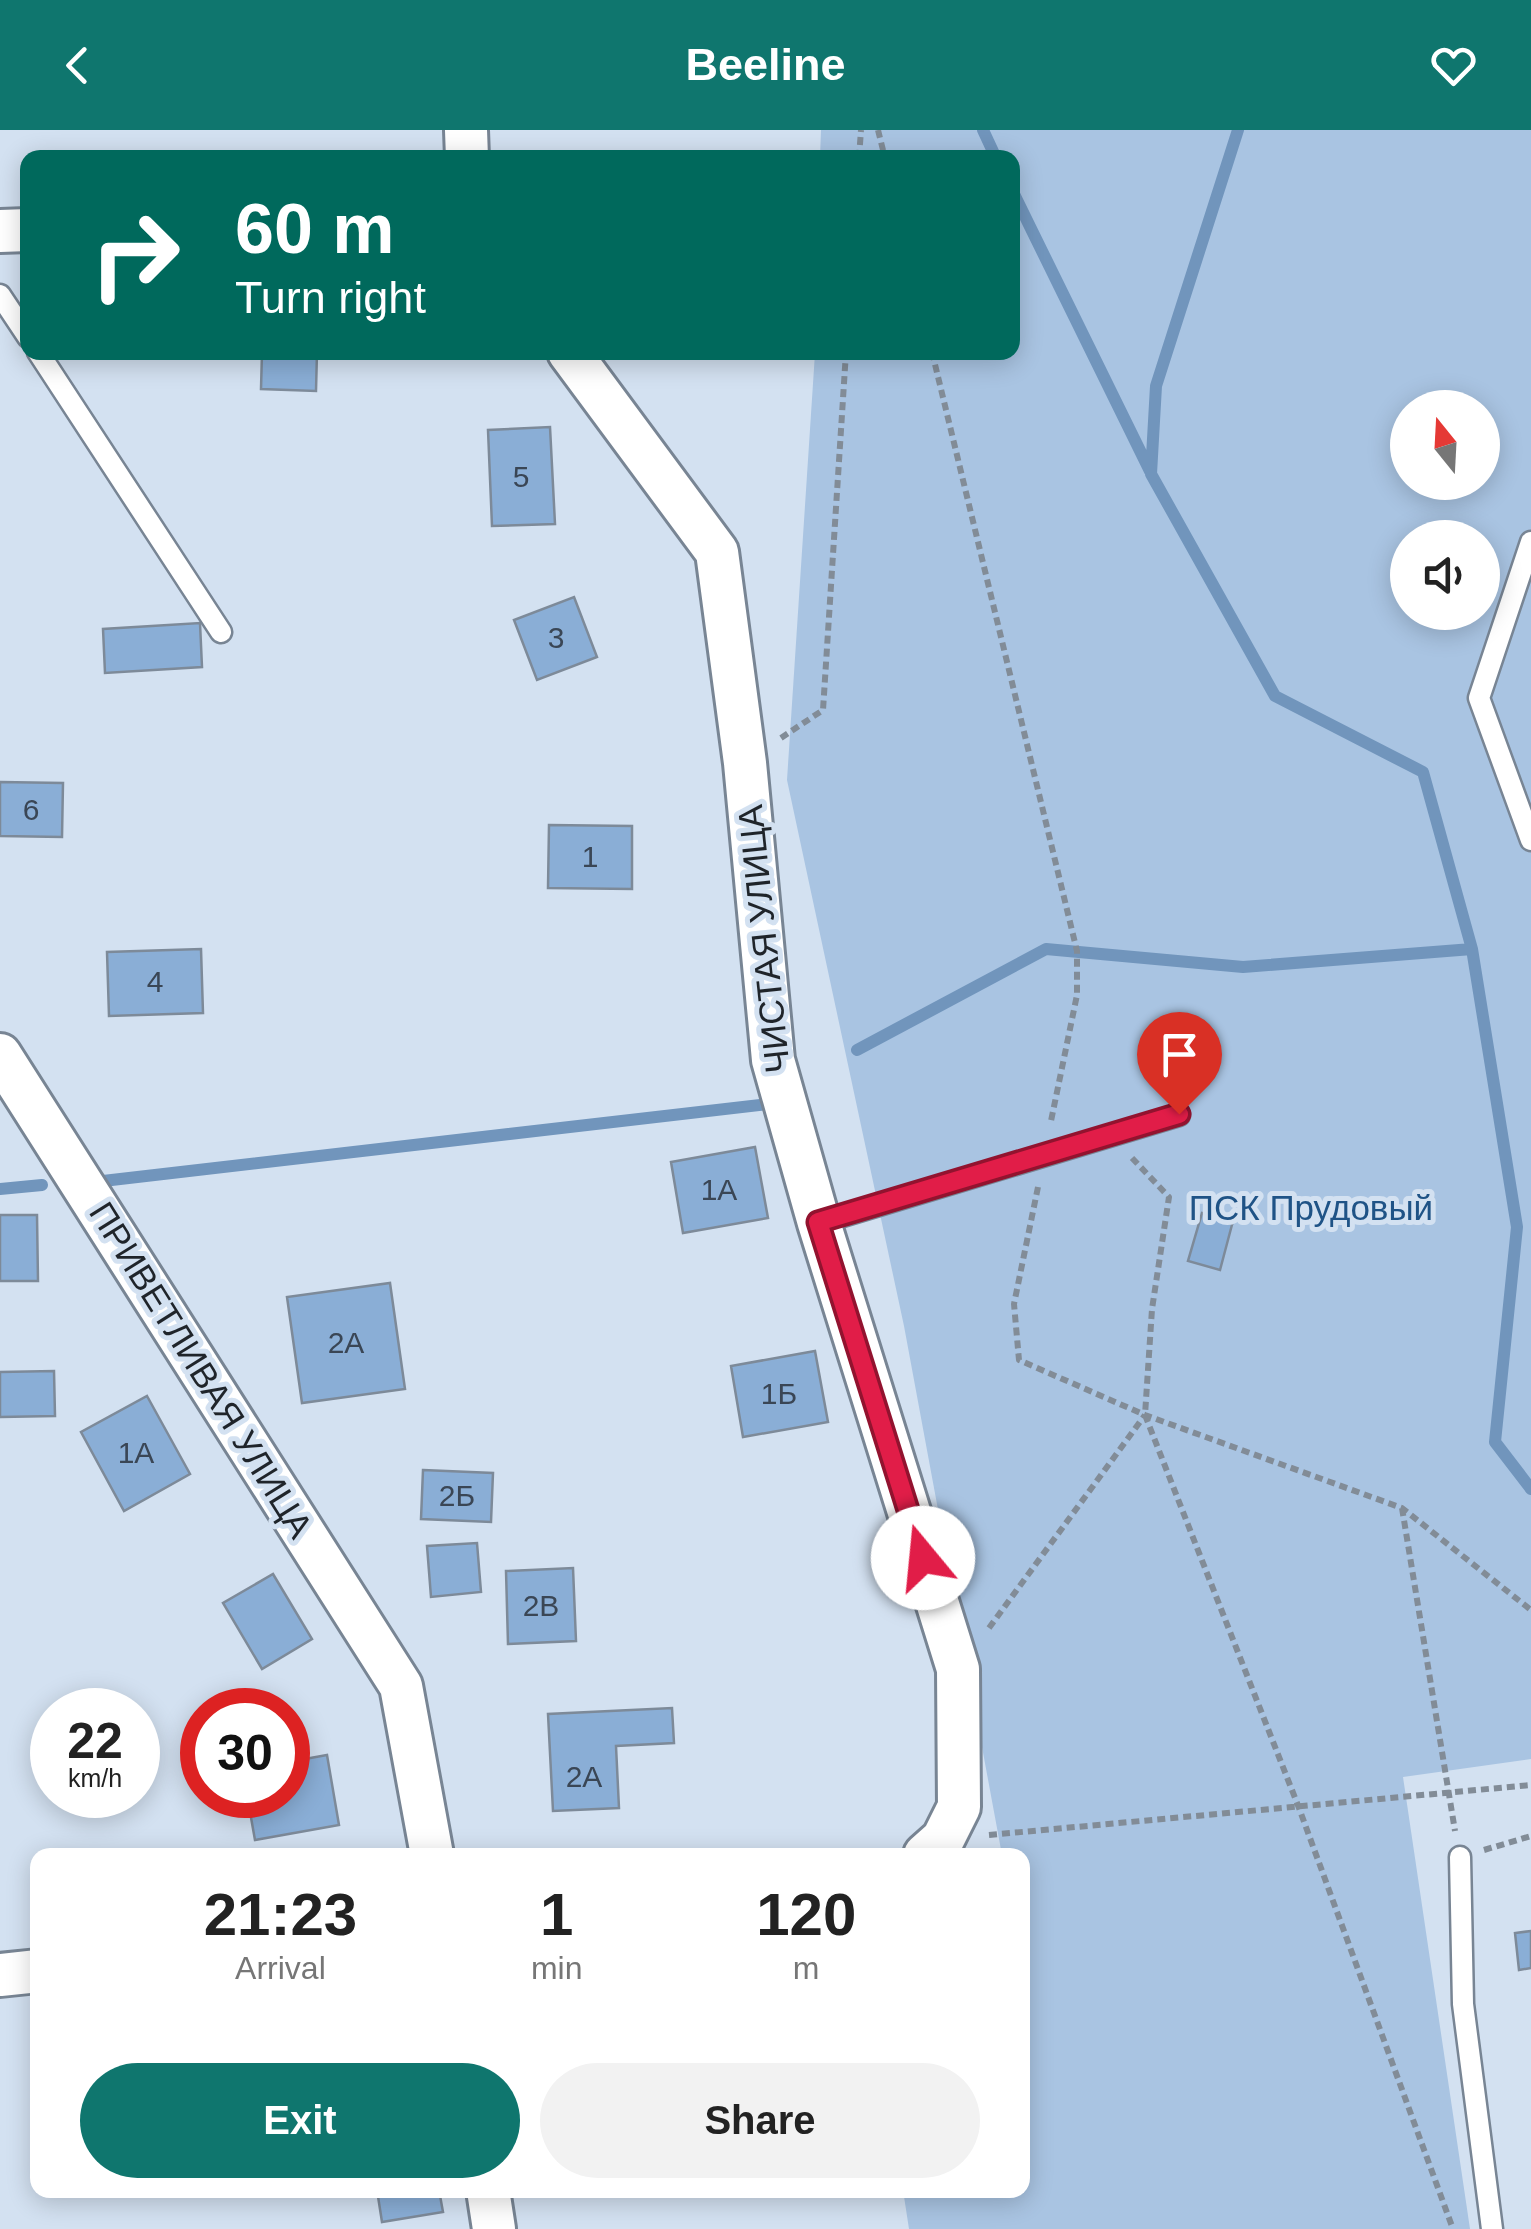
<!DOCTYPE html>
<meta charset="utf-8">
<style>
:root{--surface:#fff;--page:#f2f2f2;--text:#222;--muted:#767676;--accent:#0f766e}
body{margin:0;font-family:Helvetica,sans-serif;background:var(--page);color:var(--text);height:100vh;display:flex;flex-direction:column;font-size:38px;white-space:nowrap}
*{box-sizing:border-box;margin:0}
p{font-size:32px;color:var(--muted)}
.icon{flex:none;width:55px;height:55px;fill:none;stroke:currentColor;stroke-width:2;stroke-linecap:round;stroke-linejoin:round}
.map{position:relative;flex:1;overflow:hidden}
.side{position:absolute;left:30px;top:1718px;width:1000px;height:350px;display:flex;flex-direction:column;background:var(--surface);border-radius:20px;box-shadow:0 5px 25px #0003}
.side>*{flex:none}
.guide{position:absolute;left:20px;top:20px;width:1000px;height:210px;border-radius:20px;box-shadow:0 5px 25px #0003;background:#00695c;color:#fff;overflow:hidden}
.needle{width:65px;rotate:342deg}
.tools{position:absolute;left:1390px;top:260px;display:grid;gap:20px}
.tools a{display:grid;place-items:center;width:110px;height:110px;border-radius:50%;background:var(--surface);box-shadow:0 5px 25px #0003;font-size:50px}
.speed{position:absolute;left:30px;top:1558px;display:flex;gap:20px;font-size:50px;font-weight:700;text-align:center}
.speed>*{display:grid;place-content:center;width:130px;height:130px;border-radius:50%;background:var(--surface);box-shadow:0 5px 25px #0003;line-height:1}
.speed small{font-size:25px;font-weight:400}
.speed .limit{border:15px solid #d22;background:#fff;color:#111}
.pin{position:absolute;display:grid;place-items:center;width:85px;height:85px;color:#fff;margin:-102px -42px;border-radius:50% 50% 50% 0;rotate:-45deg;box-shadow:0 0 10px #0007}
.pin .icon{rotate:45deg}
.me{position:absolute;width:110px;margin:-55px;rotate:343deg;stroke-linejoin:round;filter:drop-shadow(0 0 8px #0008)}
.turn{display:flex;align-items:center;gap:35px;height:210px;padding:0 50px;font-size:45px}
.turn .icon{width:130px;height:130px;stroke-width:2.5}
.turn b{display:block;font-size:70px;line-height:85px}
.eta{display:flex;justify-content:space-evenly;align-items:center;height:170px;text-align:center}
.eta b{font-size:60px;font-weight:700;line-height:70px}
.action{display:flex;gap:20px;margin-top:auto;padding:20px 50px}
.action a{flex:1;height:115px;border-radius:60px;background:var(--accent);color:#fff;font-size:40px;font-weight:700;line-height:115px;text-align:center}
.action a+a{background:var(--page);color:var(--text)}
header{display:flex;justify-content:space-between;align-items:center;height:130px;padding:0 50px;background:var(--accent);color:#fff;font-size:45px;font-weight:700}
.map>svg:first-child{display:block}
.green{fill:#a9c4e2;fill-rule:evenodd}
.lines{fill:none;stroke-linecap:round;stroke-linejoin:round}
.stream{stroke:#7195bc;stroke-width:12}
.building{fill:#8aaed6;stroke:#7d8a99;stroke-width:2.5}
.service-casing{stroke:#788594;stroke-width:25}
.minor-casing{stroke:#788594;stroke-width:48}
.path{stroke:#828c97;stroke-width:6;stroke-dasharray:8 5;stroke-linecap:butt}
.service{stroke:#fff;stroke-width:20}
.minor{stroke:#fff;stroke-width:42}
.route-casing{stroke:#92132f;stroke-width:25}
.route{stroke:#e11d48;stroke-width:18}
.labels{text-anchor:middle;stroke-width:10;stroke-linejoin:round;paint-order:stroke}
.number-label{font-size:30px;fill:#3a4655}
.street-label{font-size:35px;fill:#1f242a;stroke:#d3e1f1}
.park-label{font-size:35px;fill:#1f5386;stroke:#d3e1f1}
</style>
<header><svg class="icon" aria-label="back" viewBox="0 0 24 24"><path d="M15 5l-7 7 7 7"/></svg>Beeline<svg class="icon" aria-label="heart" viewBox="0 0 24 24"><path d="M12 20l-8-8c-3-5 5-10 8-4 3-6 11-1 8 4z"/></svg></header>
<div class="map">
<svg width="1531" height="2099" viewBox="0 0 1531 2099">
<rect width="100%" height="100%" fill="#d3e1f1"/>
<path class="green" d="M821,0H1531V1629L1403,1647L1470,2099H909L903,2060H1022V1725H1002L904,1196L787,650L815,223L1012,222V28L820,27ZM1408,278H1482V352H1408ZM1408,408H1482V482H1408Z"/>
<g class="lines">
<path class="stream" d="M983,0L996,28
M1238,0L1156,256L1151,344L1275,566L1423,642L1472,819L1517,1097L1495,1312L1531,1359
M1012,60L1150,341
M857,920L1046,819L1243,837L1472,819
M103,1051L768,974
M0,1059L42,1055"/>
</g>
<path class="building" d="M262,222H317L316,261L261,259Z
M550,297L555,394L492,396L488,300Z
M574,467L597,527L537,550L514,490Z
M200,493L202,537L105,543L103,499Z
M0,652L63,653L62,707L0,706Z
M549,695L632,696V759L548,758Z
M201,819L203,883L109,886L107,822Z
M755,1017L768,1088L683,1103L671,1032Z
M1202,1083L1233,1091L1220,1140L1188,1131Z
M0,1085H37L38,1151H0Z
M390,1153L405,1259L302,1273L287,1167Z
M815,1221L828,1292L743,1307L731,1236Z
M54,1241L55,1286L0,1287V1242Z
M147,1266L190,1344L124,1381L81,1302Z
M423,1340L493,1343L491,1392L421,1389Z
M477,1413L481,1462L431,1467L427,1416Z
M573,1438L576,1511L508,1514L506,1441Z
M273,1444L312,1509L262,1539L223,1473Z
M672,1578L674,1613L616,1616L619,1678L553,1681L548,1584Z
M327,1625L339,1695L255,1710L247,1665H288V1632Z
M1531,1801V1838L1519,1840L1515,1803Z
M377,2060H439L443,2082L382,2092Z"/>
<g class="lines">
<defs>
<path id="service" d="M0,165L28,207
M38,222L221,502
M1531,412L1479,568L1531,710
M819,1093L1179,985
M1460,1727L1463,1874L1492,2099"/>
<path id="minor" d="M466,0L467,28
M0,101L28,100
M569,222L717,422L745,633L773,930L819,1093L958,1539L959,1677L943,1709L925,1725
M0,925L401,1556L432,1725
M0,1845L38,1841
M488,2060L494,2099"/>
</defs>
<use href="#service" class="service-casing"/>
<use href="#minor" class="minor-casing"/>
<path class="path" d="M878,0L885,28
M859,28L861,0
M932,222L1077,821V865L1051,991
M781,608L823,580L846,222
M1132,1028L1169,1067L1152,1179L1145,1285L1299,1678L1453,2099
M1038,1057L1014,1174L1019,1230L1145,1285L1402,1378L1531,1480
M1402,1378L1455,1701
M989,1498L1145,1285
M989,1705L1531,1655
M1484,1720L1531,1706"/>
<use href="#service" class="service"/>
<use href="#minor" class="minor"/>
</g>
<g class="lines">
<defs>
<path id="route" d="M923,1428L818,1092L1179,984"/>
</defs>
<use href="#route" class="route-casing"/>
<use href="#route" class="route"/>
</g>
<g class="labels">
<g class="number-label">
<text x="521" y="357">5</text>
<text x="556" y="518">3</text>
<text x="31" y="690">6</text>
<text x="590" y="737">1</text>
<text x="155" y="862">4</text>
<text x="719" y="1070">1А</text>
<text x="346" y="1223">2А</text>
<text x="779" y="1274">1Б</text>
<text x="136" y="1333">1А</text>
<text x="457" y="1376">2Б</text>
<text x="541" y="1486">2В</text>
<text x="584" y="1657">2А</text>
</g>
<g class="street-label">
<text transform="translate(764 809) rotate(-96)" y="12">ЧИСТАЯ УЛИЦА</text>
<text transform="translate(201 1240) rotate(58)" y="12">ПРИВЕТЛИВАЯ УЛИЦА</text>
</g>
<g class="park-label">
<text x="1311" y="1090">ПСК Прудовый</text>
</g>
</g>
</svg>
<div class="tools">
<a><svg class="needle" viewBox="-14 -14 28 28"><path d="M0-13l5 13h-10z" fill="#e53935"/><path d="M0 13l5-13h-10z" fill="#767676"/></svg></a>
<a><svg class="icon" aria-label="sound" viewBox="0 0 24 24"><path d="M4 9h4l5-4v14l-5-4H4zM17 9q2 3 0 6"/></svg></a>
</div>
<div class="speed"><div>22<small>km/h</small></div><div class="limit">30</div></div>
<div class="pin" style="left:1179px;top:984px;background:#d93025"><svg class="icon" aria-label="arrive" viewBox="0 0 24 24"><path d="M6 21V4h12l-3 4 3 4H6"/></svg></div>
<svg class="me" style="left:923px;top:1428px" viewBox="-20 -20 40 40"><circle r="19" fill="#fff"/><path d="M0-13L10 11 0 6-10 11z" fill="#e11d48"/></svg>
<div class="guide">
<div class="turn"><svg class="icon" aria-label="right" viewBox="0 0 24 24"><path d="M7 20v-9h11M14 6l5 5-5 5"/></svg><div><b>60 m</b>Turn right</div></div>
</div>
<section class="side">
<div class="eta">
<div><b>21:23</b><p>Arrival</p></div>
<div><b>1</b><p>min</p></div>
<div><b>120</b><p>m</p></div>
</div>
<div class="action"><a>Exit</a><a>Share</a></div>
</section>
</div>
